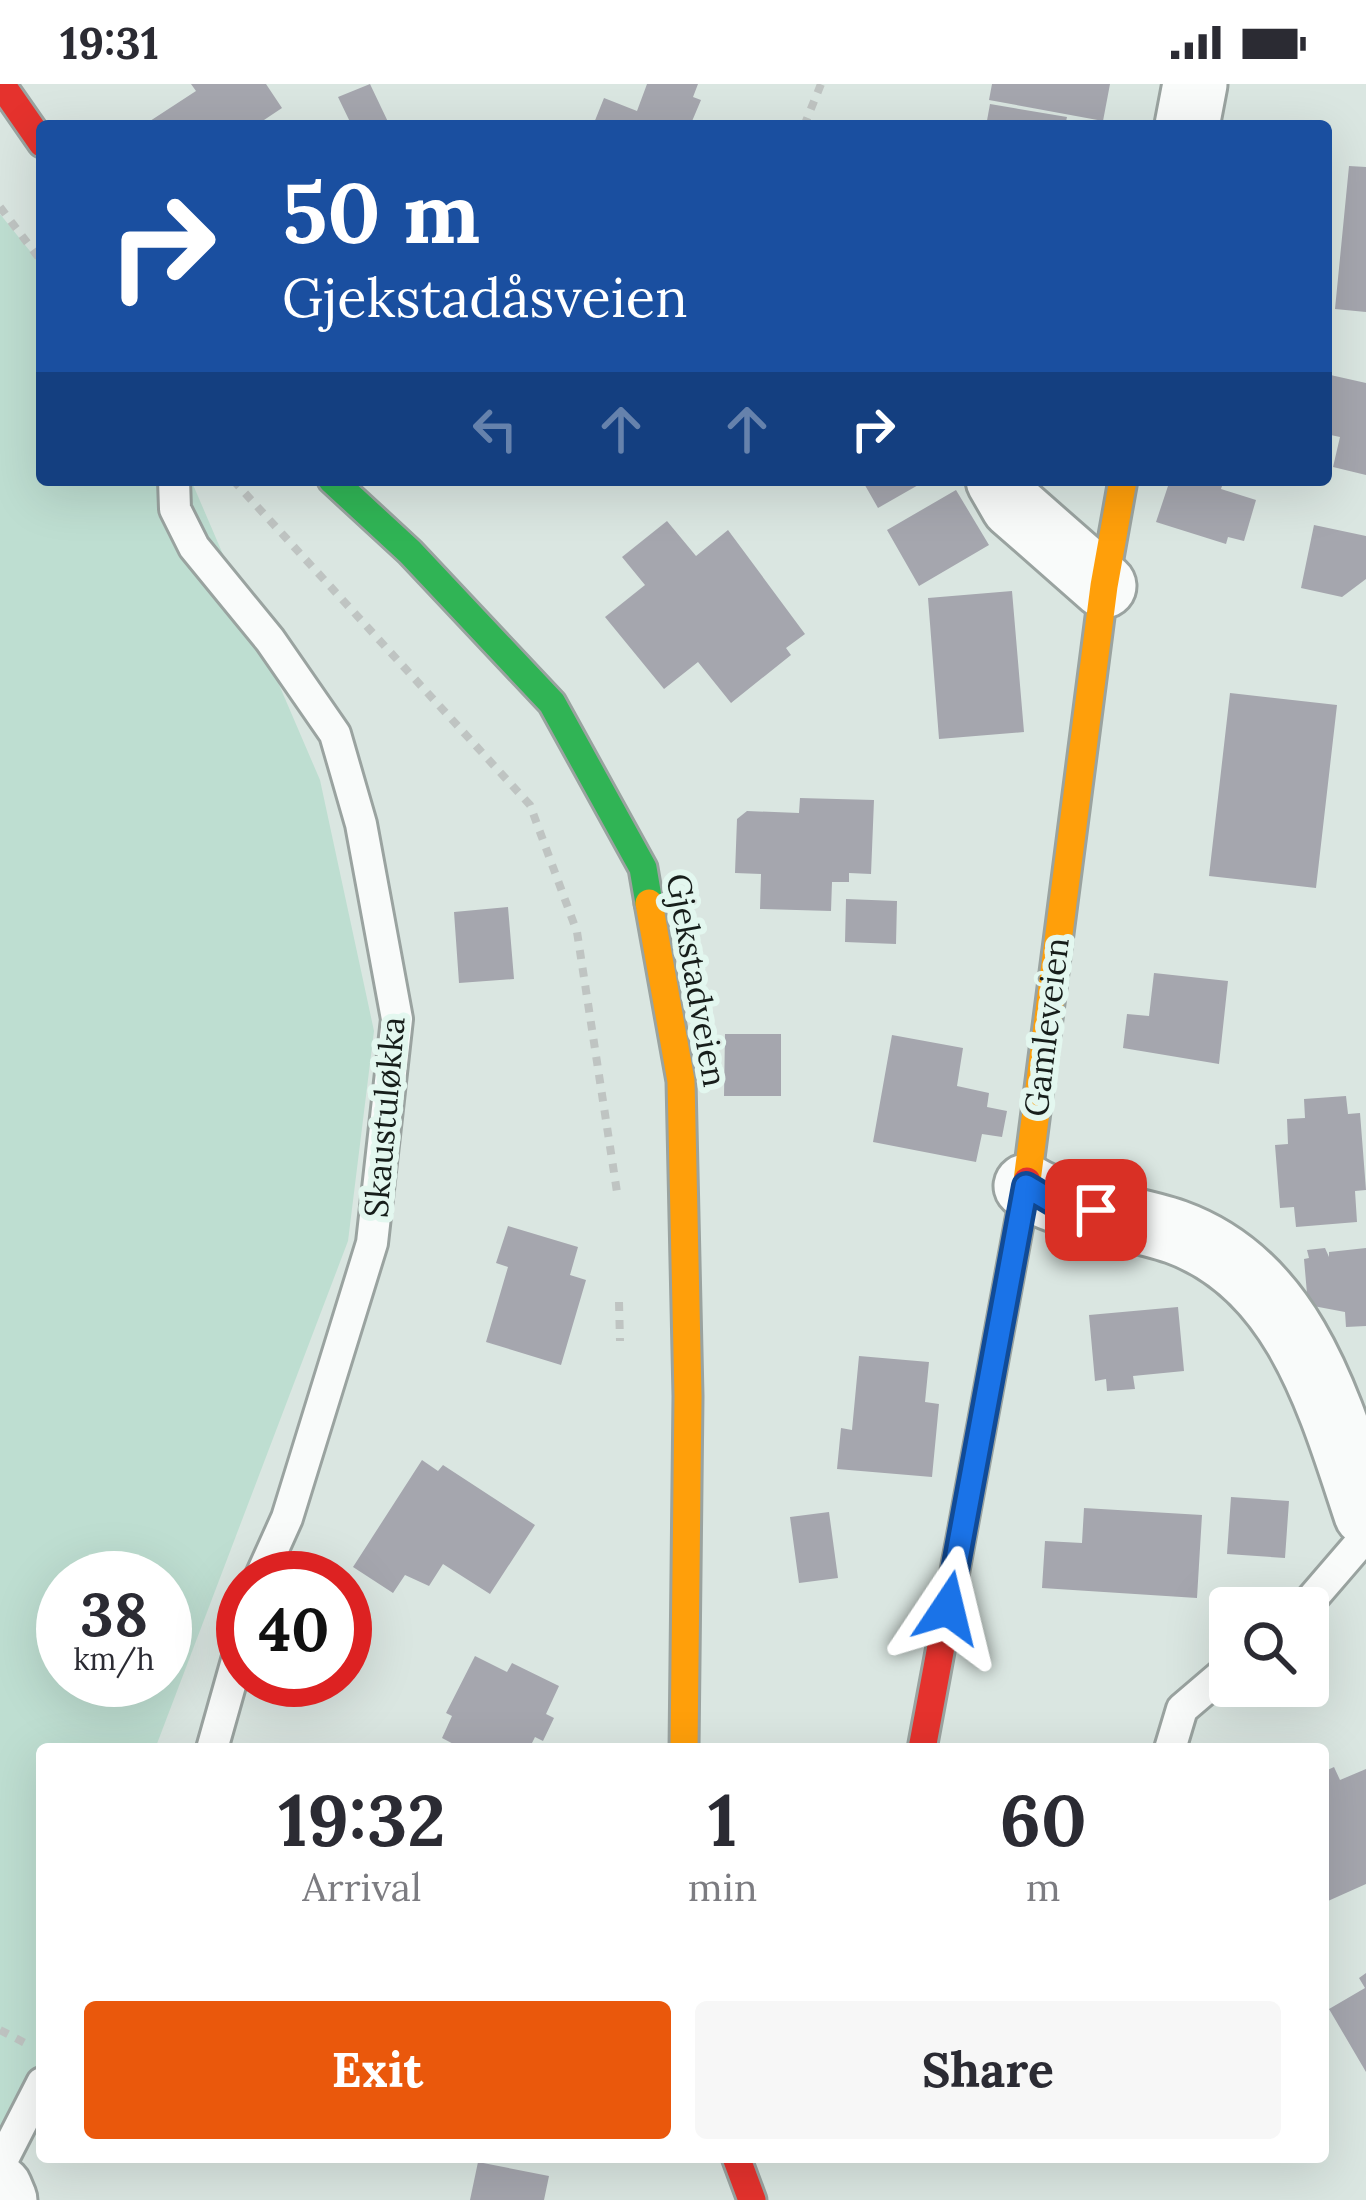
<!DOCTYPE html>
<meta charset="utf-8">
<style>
:root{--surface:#fff;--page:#f7f7f7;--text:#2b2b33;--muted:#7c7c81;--accent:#ea580c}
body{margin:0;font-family:Lora,serif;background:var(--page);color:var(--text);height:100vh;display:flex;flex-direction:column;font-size:45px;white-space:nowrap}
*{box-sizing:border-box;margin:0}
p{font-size:39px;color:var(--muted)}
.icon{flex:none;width:66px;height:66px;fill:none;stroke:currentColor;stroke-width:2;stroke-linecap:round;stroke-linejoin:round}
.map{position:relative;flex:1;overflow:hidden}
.details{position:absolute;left:36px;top:1659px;width:1293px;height:420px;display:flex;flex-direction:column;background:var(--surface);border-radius:12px;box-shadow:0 12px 48px #0002}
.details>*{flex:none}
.top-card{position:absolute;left:36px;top:36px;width:1296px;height:366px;border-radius:12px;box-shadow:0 12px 48px #0002;background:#1a4fa0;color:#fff;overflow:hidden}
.tools{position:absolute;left:1209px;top:1503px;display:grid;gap:24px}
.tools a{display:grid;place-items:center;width:120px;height:120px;border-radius:12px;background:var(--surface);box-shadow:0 12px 48px #0002;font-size:60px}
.speed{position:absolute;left:36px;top:1467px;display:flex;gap:24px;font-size:60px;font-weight:700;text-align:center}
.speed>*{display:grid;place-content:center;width:156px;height:156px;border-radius:50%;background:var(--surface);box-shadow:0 12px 48px #0002;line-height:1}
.speed small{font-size:30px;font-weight:400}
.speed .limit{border:18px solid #d22;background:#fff;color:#111}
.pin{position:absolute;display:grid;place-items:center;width:102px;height:102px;color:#fff;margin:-51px;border-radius:24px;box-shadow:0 6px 18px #0006}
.me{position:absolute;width:132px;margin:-66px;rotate:10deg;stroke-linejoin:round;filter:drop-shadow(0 0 9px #0008)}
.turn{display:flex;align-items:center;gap:42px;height:252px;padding:0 48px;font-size:54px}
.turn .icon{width:156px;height:156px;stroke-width:2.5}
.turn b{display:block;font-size:84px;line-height:102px}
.lanes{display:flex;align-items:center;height:114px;padding:0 48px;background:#0003;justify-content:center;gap:60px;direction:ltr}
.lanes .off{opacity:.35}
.eta{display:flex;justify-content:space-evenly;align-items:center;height:204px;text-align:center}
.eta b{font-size:72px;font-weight:700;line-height:84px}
.action{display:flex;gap:24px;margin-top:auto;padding:24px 48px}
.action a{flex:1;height:138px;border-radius:12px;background:var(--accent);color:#fff;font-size:48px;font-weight:700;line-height:138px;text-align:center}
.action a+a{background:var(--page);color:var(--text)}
.status{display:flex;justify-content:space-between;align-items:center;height:84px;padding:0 60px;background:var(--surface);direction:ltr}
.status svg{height:33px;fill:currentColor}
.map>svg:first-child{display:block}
.green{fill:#beded1;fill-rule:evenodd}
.building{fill:#a5a6ae}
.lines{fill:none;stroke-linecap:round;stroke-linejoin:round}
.lane-casing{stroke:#9aa3a0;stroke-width:36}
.street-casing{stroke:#9aa3a0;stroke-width:69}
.fast-casing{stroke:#9aa3a0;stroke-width:33}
.slow-casing{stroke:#9aa3a0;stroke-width:33}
.jam-casing{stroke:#9aa3a0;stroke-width:33}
.path{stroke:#bfc4c2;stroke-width:8;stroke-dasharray:9 9;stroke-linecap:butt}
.lane{stroke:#f9fbfa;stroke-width:30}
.street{stroke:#f9fbfa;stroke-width:63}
.fast{stroke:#30b455;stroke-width:27}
.slow{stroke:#ff9f0a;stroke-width:27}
.jam{stroke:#e5322d;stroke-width:27}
.route-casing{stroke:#114b97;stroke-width:30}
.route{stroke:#1a73e8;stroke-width:21}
.labels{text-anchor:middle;stroke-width:12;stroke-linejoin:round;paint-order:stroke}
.street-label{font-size:33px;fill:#171e1b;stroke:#e3f7ef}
</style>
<div class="status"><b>19:31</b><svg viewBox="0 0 49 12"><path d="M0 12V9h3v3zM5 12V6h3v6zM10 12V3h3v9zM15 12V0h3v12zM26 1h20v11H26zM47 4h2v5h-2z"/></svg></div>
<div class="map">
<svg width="1366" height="2116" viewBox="0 0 1366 2116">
<rect width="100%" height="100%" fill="#dae6e1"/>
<path class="green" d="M0,130L42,182V396H191L320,696L374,947L348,1157L155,1665H42V1996L0,2116ZM63,1494H165V1596H63Z"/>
<path class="building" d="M191,0H266L282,24L255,42H153L150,37L196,7Z
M370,0L390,42H352L338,13Z
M647,0H698L693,13L701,16L690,42L594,39L604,14L637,27Z
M992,0H1110L1103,37L989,16Z
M990,20L1067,33L1065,42H986Z
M1349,82L1366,83V228L1335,225Z
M1326,290L1366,299V391L1333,383L1340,353L1326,350Z
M862,396H927L878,424Z
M1170,396H1224L1221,405L1256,416L1244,457L1228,453L1226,460L1156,438Z
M956,406L989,461L919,502L887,446Z
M667,437L696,472L728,446L805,550L786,564L791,571L731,619L698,578L664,605L605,533L645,501L622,473Z
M1314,441L1366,452V495L1342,513L1301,504Z
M1012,507L1024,648L939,655L928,514Z
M1230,609L1337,621L1316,804L1209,792Z
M800,714L874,716L871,790L849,789V798H832L831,827L760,825L761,790L735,789L737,735L747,727L799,729Z
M846,815L897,817L896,860L845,858Z
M508,823L514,895L459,899L454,828Z
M1154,889L1228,897L1219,980L1123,964L1127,930L1149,932Z
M725,950H781V1012H724Z
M892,951L963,964L957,1002L989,1009L987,1023L1007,1027L1002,1053L982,1050L976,1078L873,1058Z
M1346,1012L1348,1030L1360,1029L1366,1106L1355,1107L1357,1138L1296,1143L1294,1123L1280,1124L1275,1061L1288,1060L1287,1035L1305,1034L1304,1015Z
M508,1142L578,1163L570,1191L586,1196L561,1281L486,1258L508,1183L496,1179Z
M1325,1164L1329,1173V1168L1366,1164V1242L1346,1243L1345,1228L1308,1221L1304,1175L1309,1174L1307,1166Z
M1178,1223L1184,1287L1133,1292L1135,1305L1107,1307L1106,1295L1095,1297L1089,1231Z
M859,1272L929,1278L925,1318L939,1320L932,1393L837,1385L841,1344L852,1346Z
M422,1376L438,1387L443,1381L535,1441L490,1510L443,1480L429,1502L405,1491L393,1509L353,1483Z
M1231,1413L1289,1417L1285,1474L1227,1470Z
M1084,1424L1202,1431L1197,1514L1042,1504L1045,1457L1082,1459Z
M829,1428L838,1494L799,1499L790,1433Z
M475,1572L507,1588L512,1579L559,1602L546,1630L554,1634L543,1657L535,1653L529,1665H463L442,1654L452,1632L446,1629Z
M1334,1683L1340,1696L1366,1685V1800L1328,1817L1323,1805V1688Z
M1366,1889V1988L1329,1925L1365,1904L1359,1894Z
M478,2078L549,2092L544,2116H470Z"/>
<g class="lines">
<defs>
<path id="lane" d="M174,396L175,425L194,463L270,556L335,650L361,740L397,935L372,1159L287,1434L260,1494
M1304,1524L1366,1452
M212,1665L243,1555
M1170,1665L1182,1625L1230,1584
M0,2081L42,1999"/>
<path id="street" d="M1187,42L1195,0
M998,396L1013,422L1104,502
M1026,1102C1071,1129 1127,1131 1176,1148C1295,1191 1330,1322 1366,1430
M0,2104L5,2116"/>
<path id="fast" d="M332,396L410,468L552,619L643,784L649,819"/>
<path id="slow" d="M649,819L681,997L688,1312L684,1665
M1027,1097L1104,502L1123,396"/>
<path id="jam" d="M1,0L42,59
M922,1665L1027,1097
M736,2073L752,2116"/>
</defs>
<use href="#lane" class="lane-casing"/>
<use href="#street" class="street-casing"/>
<use href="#fast" class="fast-casing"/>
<use href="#slow" class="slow-casing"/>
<use href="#jam" class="jam-casing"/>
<path class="path" d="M804,42L821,0
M0,123L42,178
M233,396L530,721L577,848L617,1108
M619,1218L620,1257
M0,1946L25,1959"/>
<use href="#lane" class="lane"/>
<use href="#street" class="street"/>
<use href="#fast" class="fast"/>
<use href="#slow" class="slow"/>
<use href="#jam" class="jam"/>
</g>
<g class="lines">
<defs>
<path id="route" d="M948,1524L1026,1102L1053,1118L1096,1126"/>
</defs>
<use href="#route" class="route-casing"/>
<use href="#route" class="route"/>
</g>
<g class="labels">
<g class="street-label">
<text transform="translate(697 896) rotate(80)" y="12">Gjekstadveien</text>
<text transform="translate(1046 943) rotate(-83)" y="12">Gamleveien</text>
<text transform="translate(384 1033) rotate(-85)" y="12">Skaustuløkka</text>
</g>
</g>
</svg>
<div class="tools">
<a><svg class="icon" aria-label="search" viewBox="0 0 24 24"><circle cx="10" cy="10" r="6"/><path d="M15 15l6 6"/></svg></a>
</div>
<div class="speed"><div>38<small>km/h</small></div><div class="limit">40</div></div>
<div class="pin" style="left:1096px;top:1126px;background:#d93025"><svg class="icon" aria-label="arrive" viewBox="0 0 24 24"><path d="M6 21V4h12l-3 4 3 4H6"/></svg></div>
<svg class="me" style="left:948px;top:1524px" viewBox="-20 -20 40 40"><path d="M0-17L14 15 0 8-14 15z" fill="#1a73e8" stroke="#fff" stroke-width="4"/></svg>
<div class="top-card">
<div class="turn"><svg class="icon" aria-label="right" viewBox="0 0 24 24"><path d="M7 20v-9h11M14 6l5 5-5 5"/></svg><div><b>50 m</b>Gjekstadåsveien</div></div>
<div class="lanes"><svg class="icon off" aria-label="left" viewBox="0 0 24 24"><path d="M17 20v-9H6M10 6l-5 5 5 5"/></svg><svg class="icon off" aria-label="ahead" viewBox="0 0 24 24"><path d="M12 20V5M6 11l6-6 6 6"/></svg><svg class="icon off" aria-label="ahead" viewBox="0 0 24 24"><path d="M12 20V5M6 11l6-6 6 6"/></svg><svg class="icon" aria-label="right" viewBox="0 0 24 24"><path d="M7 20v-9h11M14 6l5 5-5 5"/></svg></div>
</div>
<section class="details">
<div class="eta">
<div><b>19:32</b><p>Arrival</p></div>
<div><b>1</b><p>min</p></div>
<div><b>60</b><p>m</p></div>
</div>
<div class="action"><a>Exit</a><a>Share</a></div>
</section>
</div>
